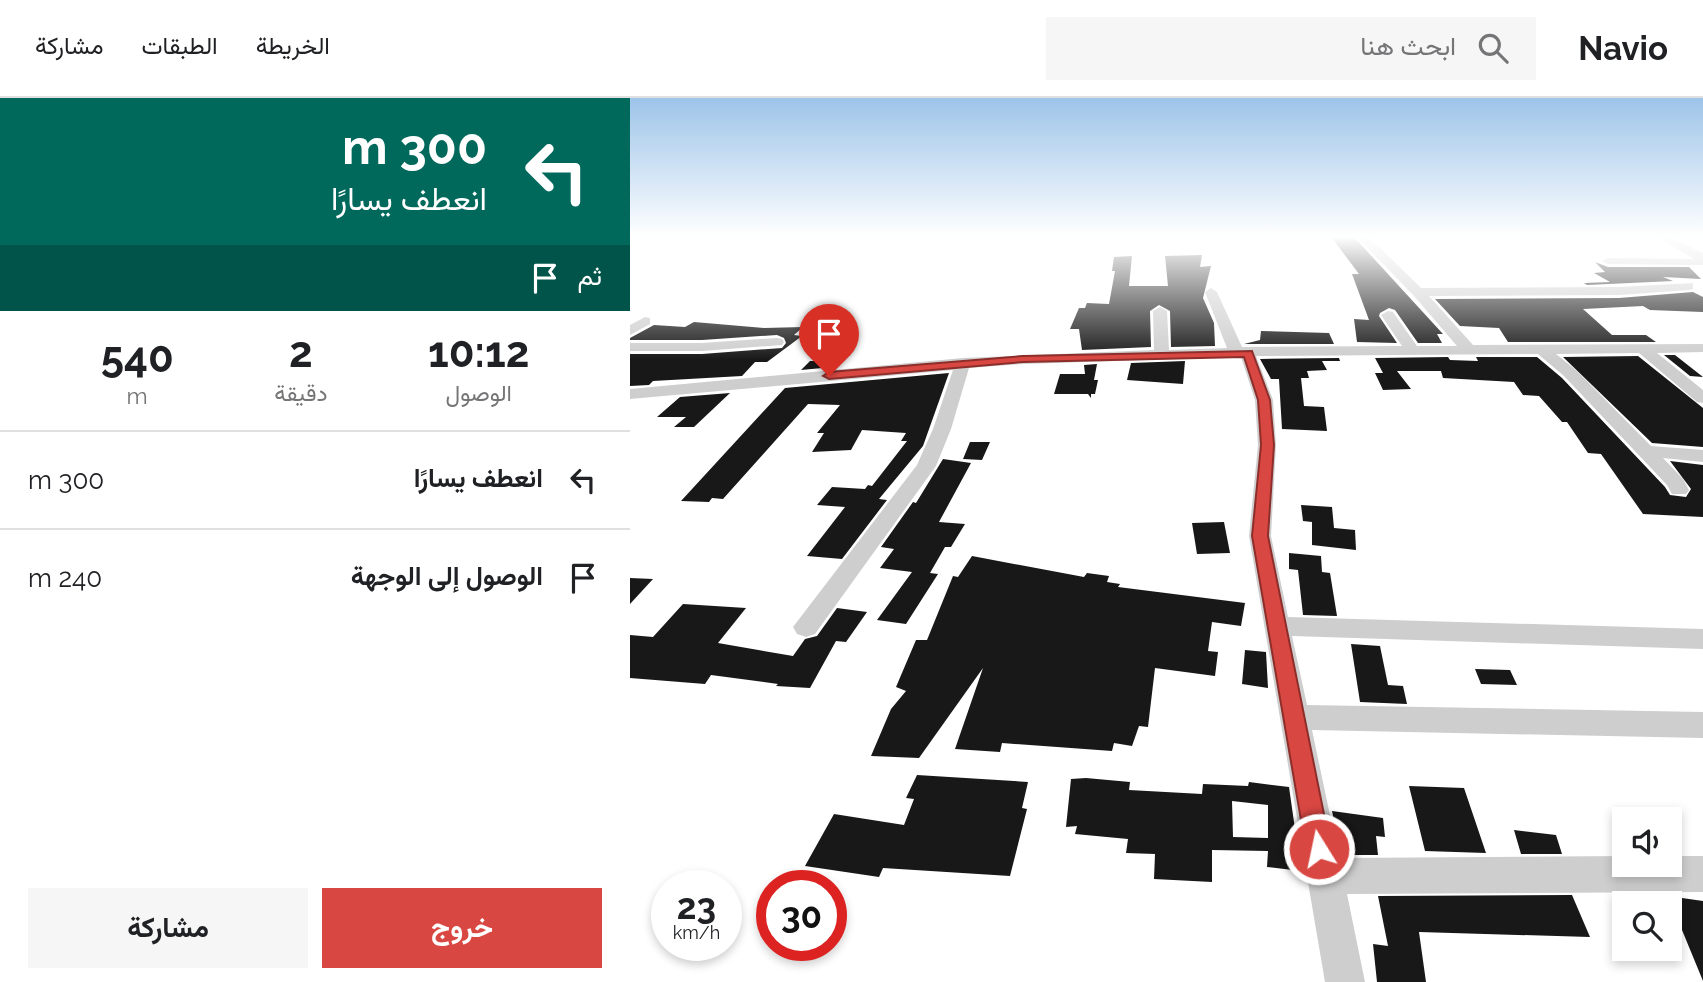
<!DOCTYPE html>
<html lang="ar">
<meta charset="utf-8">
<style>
:root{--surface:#fff;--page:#f6f6f6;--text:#202124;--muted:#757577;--line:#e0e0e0;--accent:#d94742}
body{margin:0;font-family:Raleway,Vazirmatn,sans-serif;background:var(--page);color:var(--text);direction:rtl;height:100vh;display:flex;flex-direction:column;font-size:26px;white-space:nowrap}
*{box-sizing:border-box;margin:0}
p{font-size:23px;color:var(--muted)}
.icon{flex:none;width:38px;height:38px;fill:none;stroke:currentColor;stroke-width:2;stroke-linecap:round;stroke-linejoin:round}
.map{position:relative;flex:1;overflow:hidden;direction:ltr}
.drawer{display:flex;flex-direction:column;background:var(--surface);width:630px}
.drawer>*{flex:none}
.hud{background:#00695c;color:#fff;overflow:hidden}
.fabs{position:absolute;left:982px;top:709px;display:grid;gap:14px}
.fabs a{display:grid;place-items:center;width:70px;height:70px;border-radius:0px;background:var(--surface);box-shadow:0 4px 10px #0003;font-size:35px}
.speed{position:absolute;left:21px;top:772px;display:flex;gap:14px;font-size:35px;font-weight:700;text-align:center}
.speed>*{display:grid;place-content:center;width:91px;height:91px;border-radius:50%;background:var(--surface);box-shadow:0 4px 10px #0003;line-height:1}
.speed small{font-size:18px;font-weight:400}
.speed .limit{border:10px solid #d22;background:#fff;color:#111}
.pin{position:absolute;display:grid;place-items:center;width:60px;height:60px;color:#fff;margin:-72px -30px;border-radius:50% 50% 50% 0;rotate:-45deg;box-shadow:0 0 7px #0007}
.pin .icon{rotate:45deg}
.me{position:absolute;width:77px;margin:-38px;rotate:350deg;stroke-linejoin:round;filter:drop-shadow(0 0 5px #0008)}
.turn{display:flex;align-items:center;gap:24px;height:147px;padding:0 28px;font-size:32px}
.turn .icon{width:91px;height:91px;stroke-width:2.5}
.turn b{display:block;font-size:49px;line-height:60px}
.then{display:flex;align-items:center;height:66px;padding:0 28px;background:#0003;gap:14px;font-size:26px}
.eta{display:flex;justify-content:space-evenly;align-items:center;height:119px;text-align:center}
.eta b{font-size:42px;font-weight:700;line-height:49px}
.cta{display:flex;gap:14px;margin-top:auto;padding:14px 28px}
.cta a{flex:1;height:80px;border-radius:0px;background:var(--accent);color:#fff;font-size:28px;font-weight:700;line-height:80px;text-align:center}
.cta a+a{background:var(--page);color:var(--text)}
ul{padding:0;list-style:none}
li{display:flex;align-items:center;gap:21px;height:98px;padding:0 28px;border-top:2px solid var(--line)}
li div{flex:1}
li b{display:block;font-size:26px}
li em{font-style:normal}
header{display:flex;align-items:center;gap:42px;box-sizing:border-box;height:98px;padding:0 35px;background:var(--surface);border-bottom:2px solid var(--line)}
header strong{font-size:33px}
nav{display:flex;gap:38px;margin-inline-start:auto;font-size:24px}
.search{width:490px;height:63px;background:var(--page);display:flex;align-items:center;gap:18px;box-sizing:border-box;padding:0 24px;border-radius:0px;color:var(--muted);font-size:26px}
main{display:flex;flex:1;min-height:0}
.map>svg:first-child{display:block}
.building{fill:#181818;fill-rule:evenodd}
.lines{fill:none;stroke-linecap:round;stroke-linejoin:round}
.minor{fill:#cecece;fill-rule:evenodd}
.route{fill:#d94742;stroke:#8d2e2b;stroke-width:2}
</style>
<header>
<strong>Navio</strong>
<div class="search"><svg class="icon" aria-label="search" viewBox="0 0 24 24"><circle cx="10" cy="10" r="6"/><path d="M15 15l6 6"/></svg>ابحث هنا</div>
<nav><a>الخريطة</a><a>الطبقات</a><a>مشاركة</a></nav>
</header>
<main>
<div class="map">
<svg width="1073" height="884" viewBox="0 0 1073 884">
<rect width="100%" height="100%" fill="#fff"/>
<path class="building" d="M724,139L813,236H807L812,245H788L765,212L759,210L750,215L749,218L767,245L727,244L724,221L739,222L722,176H729L702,140Z
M572,157L570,169L581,168L573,200L584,225L585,248L541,249L540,213L529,207L520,213L521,249L452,252L449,231H440L449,210H455L457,205L479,206L485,173H482L484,159L502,158L499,188H538L535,158Z
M965,164L978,169H1059L1071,181L1033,179L1043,183L957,187L954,185L980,184L964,175L975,174Z
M1063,194L1073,199V214L1020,212L1013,208L953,211L982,237H1016L1026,244H878L869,230L830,228L805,201L989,200Z
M64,224L134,230L173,229L164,237L172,238L137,264H125L112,278L23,283L19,287L0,288V256H72L152,250L156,245L154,240L147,237L72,242H0V240L24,227L55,229Z
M631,233L699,235L704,246H614L630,242Z
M1034,257H1045L1073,279L1060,278Z
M1008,258L1073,310V349L1022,345L933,259Z
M818,259L820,262L848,263L846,259H907L932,280L1035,389L1040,397L1056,399L1061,391L1040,363L1073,367V419L1013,416L971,356L958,355L937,324H932L909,298L893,297L884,284L813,280L811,273H767L781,291L753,292L745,275H753L745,260Z
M709,260L710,263H692L697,272L677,273L679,280H671L674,308L694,309L697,333L652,331L649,281H641L630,261Z
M180,263H209L203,269L171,272Z
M555,263L553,286L497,282L501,265Z
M467,266L464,282H468L465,296H461V300L458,296H424L430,276H455L454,267Z
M319,275L293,348L249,401L257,402L212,461L177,458L215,409L187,407L202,389L235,391L238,387L242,388L277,343H271L276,335L232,332L221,352L182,354L194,335H187L210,307L178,306L93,401L82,400L79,404L51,403L155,290Z
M100,295L64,329H44L56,319H27L50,299Z
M340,344H360L352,362L333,361Z
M313,361L341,365L309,424L335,426L321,449H315L300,475L308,476L276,526L247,522L282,474L250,470L264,451L251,449L283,404L286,405Z
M671,407L702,409L704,430L725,432L726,452L682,447V424L673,423Z
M594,424L600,455L567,456L562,425Z
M659,455L691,458L692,474L700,475L707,518L673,517L668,472L659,471Z
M342,458L454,479L457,475L479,478L477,484L490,486L488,489L615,505L611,528L582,524L578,553L588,554L585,578L525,570L518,629L509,628L502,648L484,645L482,653L372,645L370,654L325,651L353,570L289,660L241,658L261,611L276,593L266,589L286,542H297L323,478L328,479Z
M0,480L23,481L0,506Z
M53,506L116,510L88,545L163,558L175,541L187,538L207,510L237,514L216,544L206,543L180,590L146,588L148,586L81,577L75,586L0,580V537L23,539Z
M721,546L750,548L758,587L773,588L777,606L730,604Z
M615,552L636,554L638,590L612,586Z
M845,571L880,572L887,587L851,586Z
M287,677L398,684L392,710L397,711L380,778L253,770L249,779L175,768L204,716L274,727L284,701L276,700Z
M456,680L500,684L499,692L572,696L573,686L618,688L619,684L659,689L671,773L637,769L638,753L582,752V784L524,781L525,756L496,755L498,741L445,736L447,728L436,729L441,681ZM602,703L638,707V740L603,739Z
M779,688L834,690L856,755L795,753Z
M702,713L753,720L755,739L746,738L748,757H711Z
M884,732L926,737L932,756H891Z
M942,797L960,839L789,834L796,884H747L743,846L758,848L748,798Z
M1038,798L1073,803V883Z"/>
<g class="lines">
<path class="minor" d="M730,138H738L791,190L989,189L1063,185V191L1059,192L989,197L799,198L843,247L1073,246V254L1027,255L1073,292V305L1067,304L1009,255L926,256L946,272L1021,348L1073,352V364L1033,360L1053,381L1059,392L1056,396H1042L1037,387L934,278L908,256L626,258L643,302L646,347L641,438L658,519L1073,531V551L662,538L677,607L1073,614V640L682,632L709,760L994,758V766H1040V758H1073V794L717,796L735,884H695L619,438L628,347L625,302L611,259L393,266L339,270L321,331L306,368L185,536L176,539L167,536L163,529L287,367L303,331L323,272L0,301V291L333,260L524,252L523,213L530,209L537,213L539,252L597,250L575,194L581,190L587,194L612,249L772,248L751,217L758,213L763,214L787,248H827L785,199L730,142Z
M1025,138H1038L1073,155V167L978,166L972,163L978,160L1064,161Z
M15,219L20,220V226L0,237V227Z
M147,240L152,241L154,244L152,247L72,253H0V245H72Z"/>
</g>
<linearGradient id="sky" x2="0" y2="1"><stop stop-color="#9dc4e9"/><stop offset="0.53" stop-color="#fff"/><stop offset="1" stop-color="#fff" stop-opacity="0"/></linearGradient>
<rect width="1073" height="262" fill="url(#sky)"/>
<path class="route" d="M622,253L640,302L644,347L638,438L701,751L697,760L689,764L680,760L676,751L622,438L631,347L628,302L614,259L393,264L199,281L193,278L199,274L393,258Z"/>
</svg>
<div class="fabs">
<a><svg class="icon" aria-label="sound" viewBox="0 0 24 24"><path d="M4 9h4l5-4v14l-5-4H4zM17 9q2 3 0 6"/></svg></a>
<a><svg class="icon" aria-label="search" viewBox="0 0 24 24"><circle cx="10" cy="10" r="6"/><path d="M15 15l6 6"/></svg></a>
</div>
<div class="speed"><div>23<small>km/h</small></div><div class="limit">30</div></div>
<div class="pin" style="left:199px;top:278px;background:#d93025"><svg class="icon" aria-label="arrive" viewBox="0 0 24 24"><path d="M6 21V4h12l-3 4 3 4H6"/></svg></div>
<svg class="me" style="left:689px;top:751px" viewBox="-20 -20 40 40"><circle r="17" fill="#d94742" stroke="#fff" stroke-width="3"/><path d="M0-11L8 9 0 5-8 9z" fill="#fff"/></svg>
</div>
<section class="drawer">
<div class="hud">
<div class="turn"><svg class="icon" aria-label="left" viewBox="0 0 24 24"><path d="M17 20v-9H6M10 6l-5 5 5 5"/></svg><div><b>300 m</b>انعطف يسارًا</div></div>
<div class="then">ثم<svg class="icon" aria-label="arrive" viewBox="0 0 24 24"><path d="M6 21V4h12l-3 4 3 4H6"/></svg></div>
</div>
<div class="eta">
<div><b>10:12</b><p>الوصول</p></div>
<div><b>2</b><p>دقيقة</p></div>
<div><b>540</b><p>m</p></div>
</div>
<ul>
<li><svg class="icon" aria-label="left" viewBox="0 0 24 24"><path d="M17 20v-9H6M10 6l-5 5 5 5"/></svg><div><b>انعطف يسارًا</b></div><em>300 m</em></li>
<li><svg class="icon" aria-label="arrive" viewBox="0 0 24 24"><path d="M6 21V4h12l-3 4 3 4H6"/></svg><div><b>الوصول إلى الوجهة</b></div><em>240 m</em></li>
</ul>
<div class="cta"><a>خروج</a><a>مشاركة</a></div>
</section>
</main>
